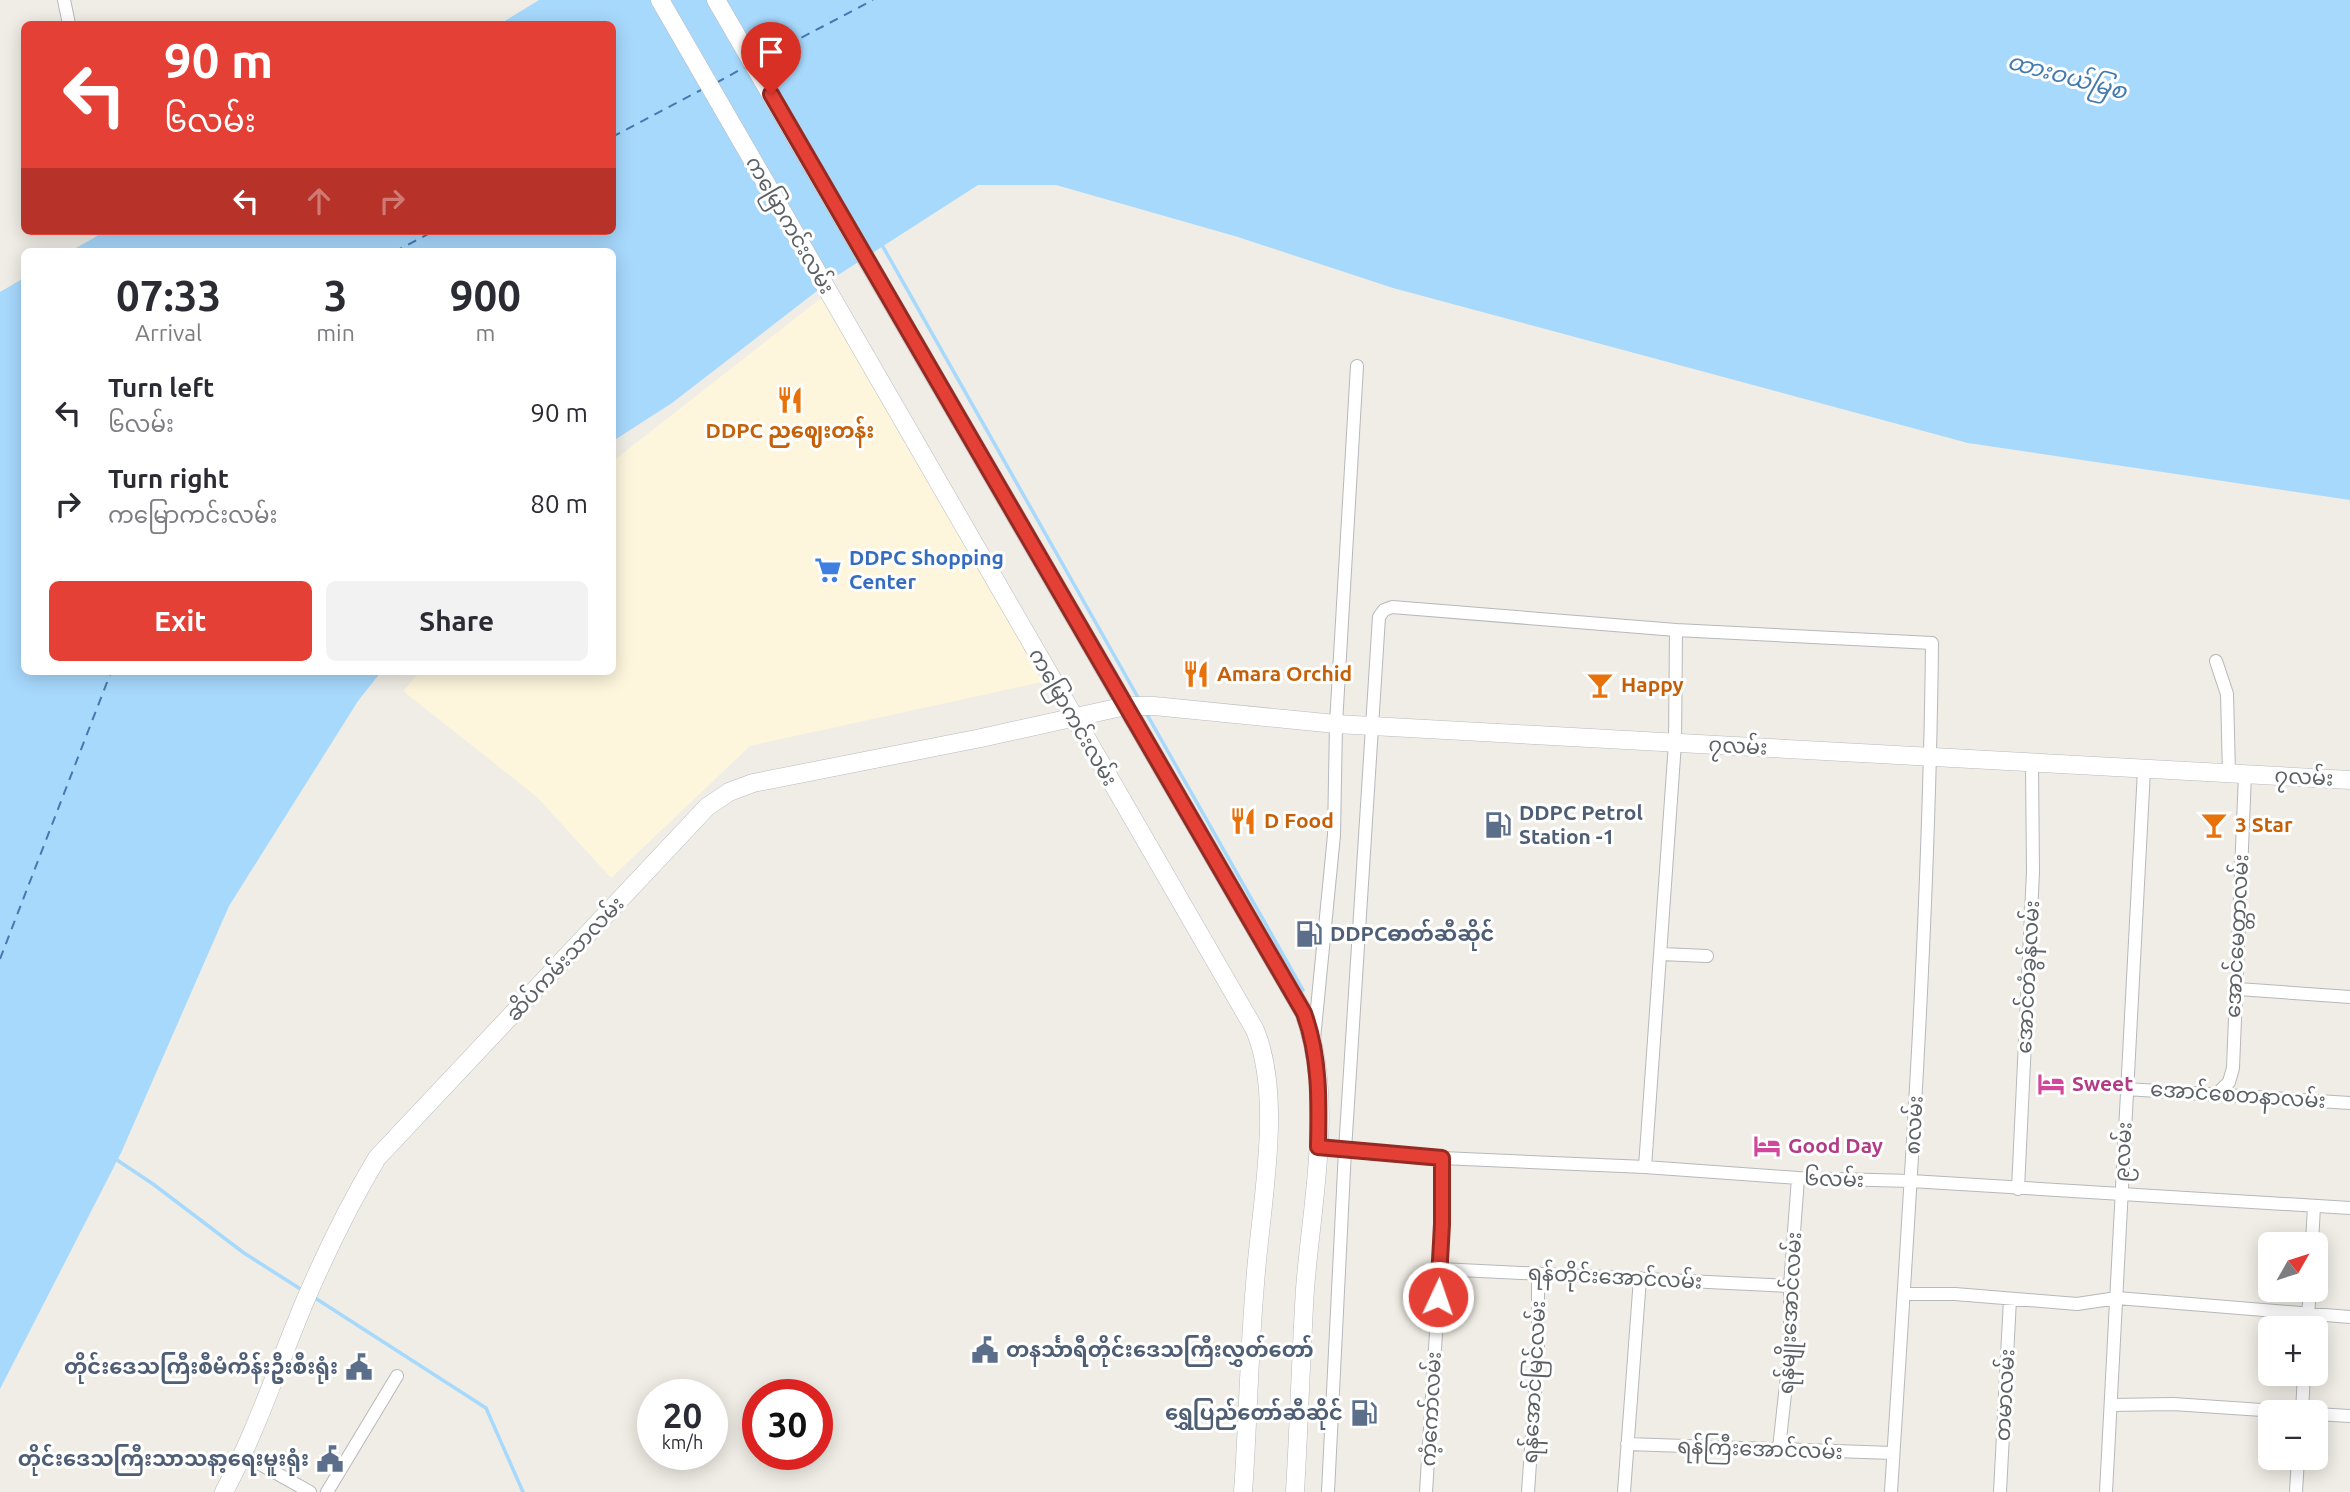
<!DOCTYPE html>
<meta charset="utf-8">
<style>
:root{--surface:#fff;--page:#f2f2f3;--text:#2b2b33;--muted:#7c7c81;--accent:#e54035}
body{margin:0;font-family:Ubuntu,"Noto Sans Myanmar",sans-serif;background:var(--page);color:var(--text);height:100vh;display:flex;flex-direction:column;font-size:26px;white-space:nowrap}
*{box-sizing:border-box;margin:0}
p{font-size:23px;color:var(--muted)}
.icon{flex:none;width:38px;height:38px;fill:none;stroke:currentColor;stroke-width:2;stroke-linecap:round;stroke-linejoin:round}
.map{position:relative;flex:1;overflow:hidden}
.details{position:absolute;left:21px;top:248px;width:595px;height:427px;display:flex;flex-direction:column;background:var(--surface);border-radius:10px;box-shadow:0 4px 18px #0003}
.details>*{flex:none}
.top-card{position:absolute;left:21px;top:21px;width:595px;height:214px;border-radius:10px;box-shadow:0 4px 18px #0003;background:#e54035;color:#fff;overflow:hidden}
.needle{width:46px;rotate:51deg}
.fabs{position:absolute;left:2258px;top:1232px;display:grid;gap:14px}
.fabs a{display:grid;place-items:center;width:70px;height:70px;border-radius:10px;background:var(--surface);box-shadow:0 4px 18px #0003;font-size:35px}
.speed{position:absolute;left:637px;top:1379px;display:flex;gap:14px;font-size:35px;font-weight:700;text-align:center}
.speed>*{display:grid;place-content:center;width:91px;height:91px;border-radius:50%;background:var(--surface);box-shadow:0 4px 18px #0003;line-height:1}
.speed small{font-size:18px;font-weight:400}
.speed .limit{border:10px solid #d22;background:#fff;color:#111}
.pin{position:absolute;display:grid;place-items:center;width:60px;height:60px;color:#fff;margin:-72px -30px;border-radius:50% 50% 50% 0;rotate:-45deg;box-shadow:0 0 7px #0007}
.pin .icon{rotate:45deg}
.me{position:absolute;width:77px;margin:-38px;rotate:3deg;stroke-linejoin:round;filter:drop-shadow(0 0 5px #0008)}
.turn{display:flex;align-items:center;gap:24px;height:147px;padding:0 28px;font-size:32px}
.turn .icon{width:91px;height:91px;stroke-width:2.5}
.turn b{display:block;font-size:49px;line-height:60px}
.lanes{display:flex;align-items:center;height:66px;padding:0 28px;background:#0003;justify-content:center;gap:35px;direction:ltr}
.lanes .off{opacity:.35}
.eta{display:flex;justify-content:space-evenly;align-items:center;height:119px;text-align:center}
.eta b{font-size:42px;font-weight:700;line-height:49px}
.button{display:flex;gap:14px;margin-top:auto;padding:14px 28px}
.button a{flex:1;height:80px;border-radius:10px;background:var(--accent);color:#fff;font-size:28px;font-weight:700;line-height:80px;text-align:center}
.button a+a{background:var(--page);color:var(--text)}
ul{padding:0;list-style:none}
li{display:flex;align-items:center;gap:21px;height:91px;padding:0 28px}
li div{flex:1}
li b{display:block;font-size:26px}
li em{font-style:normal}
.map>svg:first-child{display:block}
.commercial{fill:#fdf5dc}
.water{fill:#a7d9fd}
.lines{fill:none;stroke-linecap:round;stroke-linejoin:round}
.stream{stroke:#a7d9fd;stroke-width:3.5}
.ferry{stroke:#437aaf;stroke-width:2;stroke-dasharray:9 7;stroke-linecap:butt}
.street-casing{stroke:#b6b8bc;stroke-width:14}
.secondary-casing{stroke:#b7babf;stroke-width:19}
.street{stroke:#fff;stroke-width:12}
.secondary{stroke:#fff;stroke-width:18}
.route-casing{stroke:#952a22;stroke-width:18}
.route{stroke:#e54035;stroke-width:12}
.labels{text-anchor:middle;stroke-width:6;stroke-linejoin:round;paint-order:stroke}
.street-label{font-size:21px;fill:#5d6165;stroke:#fff}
.food-label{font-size:21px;font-weight:bold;fill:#c56008;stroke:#fff;text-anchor:start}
.shop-label{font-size:21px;font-weight:bold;fill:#366cbe;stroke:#fff;text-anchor:start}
.service-label{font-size:21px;font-weight:bold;fill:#4e5e75;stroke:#fff;text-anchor:start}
.hotel-label{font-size:21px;font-weight:bold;fill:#b23c85;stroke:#fff;text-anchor:start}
.water-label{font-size:23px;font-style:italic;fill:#437aaf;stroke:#fff}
</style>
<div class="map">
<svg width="2350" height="1492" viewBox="0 0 2350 1492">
<rect width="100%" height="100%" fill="#efede5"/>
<path class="commercial" d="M834,288L1060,678L750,746L611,878L537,797L403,691L420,672H612L613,461Z"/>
<path class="water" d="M539,0H2350V500L1968,443L1393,288L1238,237L1056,185H978L835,277L672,403L613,441L612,252H69L106,231H612V24H500Z
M24,278V672H381L358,701L229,906L121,1153L0,1389V292Z"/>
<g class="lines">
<path class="stream" d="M882,245L1140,701
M1145,711L1303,990
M117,1160L153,1184L244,1253L302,1290
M312,1296L486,1408L523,1492"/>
<path class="ferry" d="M759,60L873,0
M716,83L745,67
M612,137L701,90
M394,252L434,231
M0,959L111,672"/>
<defs>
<path id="street" d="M64,0L69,24
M1676,630L1932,643C1929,926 1909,1209 1891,1492
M2216,661L2227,694L2229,773
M1661,954L1707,956
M2238,989L2350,997
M1314,1039L1334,835L1336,724L1357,366
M2126,1089L2350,1103
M2218,1093L2229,1082L2233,1068L2245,774
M1318,1147L1442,1158L1645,1167L1798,1178L1911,1181L2350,1208
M2018,1189L2033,872L2032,764
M2312,1244L2314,1206
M1440,1269L1790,1286
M1904,1294H1955L2077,1304L2117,1298L2350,1317
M2307,1328L2310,1290
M2111,1405L2173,1404L2292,1412
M2302,1412L2304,1374
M2315,1414L2350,1416
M1627,1444L1893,1453
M1779,1448L1790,1349V1286L1798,1178
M244,1455L310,1492
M327,1492L397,1376
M1328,1492L1345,1150L1379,617L1384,610L1392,607L1676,630L1675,743L1645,1167
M1426,1492L1440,1269L1442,1158
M1528,1492L1538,1347V1273
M1624,1492L1640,1278
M2000,1492L2010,1299
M2106,1492L2144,770
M2296,1492L2298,1458"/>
<path id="secondary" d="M660,0L1255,1030C1284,1100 1260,1208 1255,1284C1249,1353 1248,1423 1243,1492
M716,0L1304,1013C1335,1100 1312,1198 1305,1289C1301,1356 1299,1424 1295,1492
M224,1492C257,1430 278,1365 305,1301C326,1252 350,1203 377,1158L707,807L729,792L753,783L981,738L1126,706H1154L1336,724L2350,780"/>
</defs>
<use href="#street" class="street-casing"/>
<use href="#secondary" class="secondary-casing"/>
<use href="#street" class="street"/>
<use href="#secondary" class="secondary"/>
</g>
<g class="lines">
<defs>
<path id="route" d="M771,94L1304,1013C1320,1057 1319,1101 1318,1147L1442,1158V1224L1438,1297"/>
</defs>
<use href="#route" class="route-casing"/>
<use href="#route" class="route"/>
</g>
<defs>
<symbol id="restaurant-bare" viewBox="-9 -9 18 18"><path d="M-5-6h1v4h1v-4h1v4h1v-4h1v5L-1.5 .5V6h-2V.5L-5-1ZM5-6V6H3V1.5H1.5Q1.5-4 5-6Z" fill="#e8710a" stroke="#fff" stroke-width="2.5" paint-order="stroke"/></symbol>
<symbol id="supermarket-bare" viewBox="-9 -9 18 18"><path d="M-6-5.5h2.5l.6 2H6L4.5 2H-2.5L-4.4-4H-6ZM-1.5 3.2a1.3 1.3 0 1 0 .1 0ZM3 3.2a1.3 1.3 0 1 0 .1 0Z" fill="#3f7fe0" stroke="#fff" stroke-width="2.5" paint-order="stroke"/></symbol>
<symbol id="bar-bare" viewBox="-9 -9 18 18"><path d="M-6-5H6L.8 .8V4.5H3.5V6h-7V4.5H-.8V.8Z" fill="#e8710a" stroke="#fff" stroke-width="2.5" paint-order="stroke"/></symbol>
<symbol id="fuel-bare" viewBox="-9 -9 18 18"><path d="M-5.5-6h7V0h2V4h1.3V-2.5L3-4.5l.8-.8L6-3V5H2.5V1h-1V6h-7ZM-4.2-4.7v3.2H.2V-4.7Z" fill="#5c6f8a" stroke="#fff" stroke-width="2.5" paint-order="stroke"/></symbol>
<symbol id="hotel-bare" viewBox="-9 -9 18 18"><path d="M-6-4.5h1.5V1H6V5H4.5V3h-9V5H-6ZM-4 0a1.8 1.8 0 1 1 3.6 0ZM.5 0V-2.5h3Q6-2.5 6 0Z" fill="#d1479c" stroke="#fff" stroke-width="2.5" paint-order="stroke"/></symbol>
<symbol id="civic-bare" viewBox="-9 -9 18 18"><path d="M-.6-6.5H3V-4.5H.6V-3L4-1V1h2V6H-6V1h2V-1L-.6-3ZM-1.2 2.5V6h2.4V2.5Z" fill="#5c6f8a" stroke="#fff" stroke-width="2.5" paint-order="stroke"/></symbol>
</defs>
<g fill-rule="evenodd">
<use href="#restaurant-bare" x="771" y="381" width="38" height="38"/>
<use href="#supermarket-bare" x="809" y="551" width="38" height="38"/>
<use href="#restaurant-bare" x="1177" y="655" width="38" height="38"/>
<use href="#bar-bare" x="1581" y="666" width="38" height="38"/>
<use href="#restaurant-bare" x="1224" y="802" width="38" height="38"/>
<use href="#fuel-bare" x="1479" y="806" width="38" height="38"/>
<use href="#bar-bare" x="2195" y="806" width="38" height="38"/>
<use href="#fuel-bare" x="1290" y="915" width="38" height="38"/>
<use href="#hotel-bare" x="2032" y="1065" width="38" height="38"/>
<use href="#hotel-bare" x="1748" y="1127" width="38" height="38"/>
<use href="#civic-bare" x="966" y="1331" width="38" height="38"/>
<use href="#civic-bare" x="340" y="1348" width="38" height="38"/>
<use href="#fuel-bare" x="1345" y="1394" width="38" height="38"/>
<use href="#civic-bare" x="311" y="1440" width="38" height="38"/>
</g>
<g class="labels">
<g class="street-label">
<text transform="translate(790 225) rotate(60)" y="7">ကမြောကင်းလမ်း</text>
<text transform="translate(1073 717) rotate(60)" y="7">ကမြောကင်းလမ်း</text>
<text transform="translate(1738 746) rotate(3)" y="7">၇လမ်း</text>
<text transform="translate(2304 777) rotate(3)" y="7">၇လမ်း</text>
<text transform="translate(2237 936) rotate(-87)" y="7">အောင်မေတ္တာလမ်း</text>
<text transform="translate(565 959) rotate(-47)" y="7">ဆိပ်ကမ်းသာလမ်း</text>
<text transform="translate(2028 977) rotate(-87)" y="7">အောင်တံခွန်လမ်း</text>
<text transform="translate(2238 1095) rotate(4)" y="7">အောင်စေတနာလမ်း</text>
<text transform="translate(1914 1125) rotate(-87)" y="7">၈လမ်း</text>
<text transform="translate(2123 1152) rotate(-87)" y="7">၉လမ်း</text>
<text transform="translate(1834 1179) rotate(2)" y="7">၆လမ်း</text>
<text transform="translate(1615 1277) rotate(3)" y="7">ရန်တိုင်းအောင်လမ်း</text>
<text transform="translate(1790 1313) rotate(-87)" y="7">ရန်မျိုးအောင်လမ်း</text>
<text transform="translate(1534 1382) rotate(-87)" y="7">ရန်အောင်မြင်လမ်း</text>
<text transform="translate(2005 1395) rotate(-87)" y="7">တမာလမ်း</text>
<text transform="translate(1431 1409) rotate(-87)" y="7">ကံ့ကော်လမ်း</text>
<text transform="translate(1760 1449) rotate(2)" y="7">ရန်ကြီးအောင်လမ်း</text>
</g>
<g class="food-label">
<text x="790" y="438" text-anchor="middle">DDPC ညဈေးတန်း</text>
<text x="1217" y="681">Amara Orchid</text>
<text x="1621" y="692">Happy</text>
<text x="1264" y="828">D Food</text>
<text x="2235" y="832">3 Star</text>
</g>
<g class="shop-label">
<text x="849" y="565">DDPC Shopping<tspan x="849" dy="24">Center</tspan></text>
</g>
<g class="service-label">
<text x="1519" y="820">DDPC Petrol<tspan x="1519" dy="24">Station -1</tspan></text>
<text x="1330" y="941">DDPCဓာတ်ဆီဆိုင်</text>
<text x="1006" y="1357">တနင်္သာရီတိုင်းဒေသကြီးလွှတ်တော်</text>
<text x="338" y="1374" text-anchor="end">တိုင်းဒေသကြီးစီမံကိန်းဦးစီးရုံး</text>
<text x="1343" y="1420" text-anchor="end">ရွှေပြည်တော်ဆီဆိုင်</text>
<text x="309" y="1466" text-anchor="end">တိုင်းဒေသကြီးသာသနာ့ရေးမူးရုံး</text>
</g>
<g class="hotel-label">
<text x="2072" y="1091">Sweet</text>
<text x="1788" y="1153">Good Day</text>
</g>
<g class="water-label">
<text transform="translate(2067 76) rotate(15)" y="8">ထားဝယ်မြစ</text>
</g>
</g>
</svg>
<div class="fabs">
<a><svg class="needle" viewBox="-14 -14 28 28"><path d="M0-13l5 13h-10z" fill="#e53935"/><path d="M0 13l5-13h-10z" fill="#7c7c81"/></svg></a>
<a>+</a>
<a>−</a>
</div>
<div class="speed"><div>20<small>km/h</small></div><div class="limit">30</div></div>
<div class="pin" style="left:771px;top:94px;background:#d93025"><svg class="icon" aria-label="arrive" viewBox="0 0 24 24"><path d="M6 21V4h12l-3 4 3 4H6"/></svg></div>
<svg class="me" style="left:1438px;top:1297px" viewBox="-20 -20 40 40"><circle r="17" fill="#e54035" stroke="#fff" stroke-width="3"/><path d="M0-11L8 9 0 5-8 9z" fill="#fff"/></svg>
<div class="top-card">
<div class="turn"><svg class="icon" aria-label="left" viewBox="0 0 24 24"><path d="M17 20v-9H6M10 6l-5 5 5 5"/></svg><div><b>90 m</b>၆လမ်း</div></div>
<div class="lanes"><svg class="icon" aria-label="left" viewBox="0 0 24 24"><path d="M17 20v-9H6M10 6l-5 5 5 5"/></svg><svg class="icon off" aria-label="ahead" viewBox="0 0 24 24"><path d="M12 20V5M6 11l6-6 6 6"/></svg><svg class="icon off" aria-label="right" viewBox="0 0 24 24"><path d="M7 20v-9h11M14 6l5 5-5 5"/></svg></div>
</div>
<section class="details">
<div class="eta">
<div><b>07:33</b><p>Arrival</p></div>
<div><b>3</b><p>min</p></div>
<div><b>900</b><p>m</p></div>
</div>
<ul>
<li><svg class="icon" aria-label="left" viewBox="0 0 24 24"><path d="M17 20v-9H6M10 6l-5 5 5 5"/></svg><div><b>Turn left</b><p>၆လမ်း</p></div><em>90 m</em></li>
<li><svg class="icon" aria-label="right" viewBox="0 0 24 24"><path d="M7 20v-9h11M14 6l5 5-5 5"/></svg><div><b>Turn right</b><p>ကမြောကင်းလမ်း</p></div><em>80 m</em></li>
</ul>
<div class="button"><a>Exit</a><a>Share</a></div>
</section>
</div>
